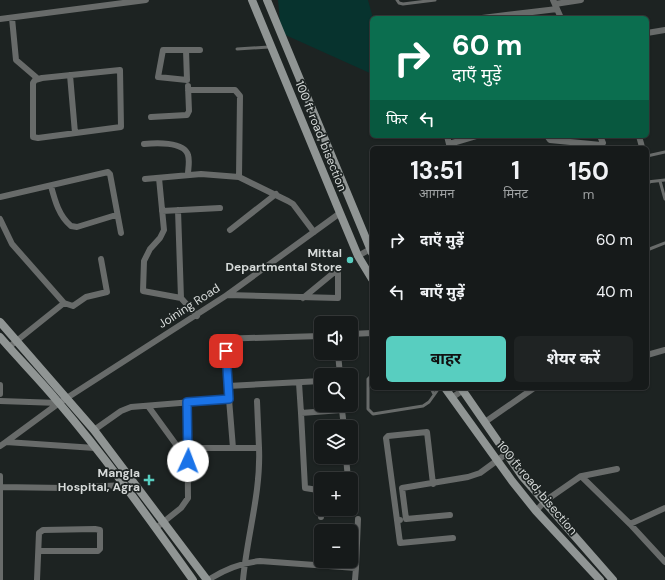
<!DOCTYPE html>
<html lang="hi">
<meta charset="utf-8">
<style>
:root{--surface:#161a1a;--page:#1f2323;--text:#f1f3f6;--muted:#9ea1a2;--line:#353839;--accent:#58cec0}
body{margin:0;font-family:"DM Sans","Noto Sans Devanagari",sans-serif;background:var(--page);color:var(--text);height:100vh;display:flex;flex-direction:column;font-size:15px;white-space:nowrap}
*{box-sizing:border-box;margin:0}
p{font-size:13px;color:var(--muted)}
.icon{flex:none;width:22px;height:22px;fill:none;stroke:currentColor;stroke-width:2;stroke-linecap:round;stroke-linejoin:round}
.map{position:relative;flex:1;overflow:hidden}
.side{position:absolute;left:370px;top:146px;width:279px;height:244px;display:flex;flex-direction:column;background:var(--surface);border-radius:6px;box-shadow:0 1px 3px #0004,0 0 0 1px var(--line)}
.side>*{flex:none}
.hud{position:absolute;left:370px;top:16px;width:279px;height:122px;border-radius:6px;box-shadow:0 1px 3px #0004,0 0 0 1px var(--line);background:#0b6e4f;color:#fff;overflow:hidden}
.buttons{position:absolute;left:314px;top:316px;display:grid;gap:8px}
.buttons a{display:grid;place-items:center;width:44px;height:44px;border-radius:6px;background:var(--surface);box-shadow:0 1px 3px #0004,0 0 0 1px var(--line);font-size:20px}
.pin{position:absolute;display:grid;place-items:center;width:34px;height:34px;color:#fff;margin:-17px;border-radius:8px;box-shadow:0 2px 6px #0006}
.me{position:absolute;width:44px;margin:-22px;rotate:2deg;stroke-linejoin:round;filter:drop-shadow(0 0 3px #0008)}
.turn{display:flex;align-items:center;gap:14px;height:84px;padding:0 16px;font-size:18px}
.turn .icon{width:52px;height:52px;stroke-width:2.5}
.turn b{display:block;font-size:28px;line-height:34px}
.then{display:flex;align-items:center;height:38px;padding:0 16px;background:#0003;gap:8px;font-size:15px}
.eta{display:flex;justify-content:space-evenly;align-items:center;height:68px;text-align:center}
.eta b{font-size:24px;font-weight:700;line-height:28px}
.primary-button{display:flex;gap:8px;margin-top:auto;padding:8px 16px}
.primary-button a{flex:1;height:46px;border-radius:6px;background:var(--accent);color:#111;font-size:16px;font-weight:700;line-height:46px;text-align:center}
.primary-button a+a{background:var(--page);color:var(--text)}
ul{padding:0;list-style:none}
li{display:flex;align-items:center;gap:12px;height:52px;padding:0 16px}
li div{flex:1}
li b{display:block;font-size:15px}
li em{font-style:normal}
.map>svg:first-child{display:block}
.green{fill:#07332e}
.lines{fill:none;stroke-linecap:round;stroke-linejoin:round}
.lane{stroke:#686b6a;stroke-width:3}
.street{stroke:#686b6a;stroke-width:6}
.secondary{stroke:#909594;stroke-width:8}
.route-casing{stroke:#114b97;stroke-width:10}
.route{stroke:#1a73e8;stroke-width:7}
.poi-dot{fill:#58cec0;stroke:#1d2322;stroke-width:1.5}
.labels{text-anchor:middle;stroke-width:3.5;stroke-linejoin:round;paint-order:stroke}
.street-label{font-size:12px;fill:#d6dad9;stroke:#1d2322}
.poi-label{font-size:12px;font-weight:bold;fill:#d6dad9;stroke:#1d2322;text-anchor:end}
</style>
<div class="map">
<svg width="665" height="580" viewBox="0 0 665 580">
<rect width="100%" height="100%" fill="#1d2322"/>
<path class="green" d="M278,0H368L373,18L372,74L281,33Z"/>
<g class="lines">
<path class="lane" d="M397,0L399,3L403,4L435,0
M237,49L269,47
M647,156L665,152
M647,175L649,183
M660,181L665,199
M647,182L665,180
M647,250L665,243
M372,375L368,379V409L373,414L423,406L429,402L439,388
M431,388L434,394"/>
<path class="street" d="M553,0L561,18
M555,4L581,0
M12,18L16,60L37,78
M482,18L557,9
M0,19L146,0
M647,33L665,30
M186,50L187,80L158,77L163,50H200
M120,70L121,127L38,138L33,137V83L35,80L42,78Z
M70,75L75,133
M188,90H235L240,96L239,177
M151,117L187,115L189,111L188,86
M447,136L450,148
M547,136L550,140L601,145L603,143L600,136
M639,136L642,147
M144,144C154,143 184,141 188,155C190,161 188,169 188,174
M449,144L476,136
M159,178L164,230L160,238L150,249L144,261L143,291L181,298L197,316
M145,179L201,174L239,177L288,201L293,204L314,232
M51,186C55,201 59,216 71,226L77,227L116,215
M0,197L108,172L110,174L121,233
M178,210L181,298
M162,211L220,208
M0,219L12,244L64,303L73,306L86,297L107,292L101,259
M230,230L276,194
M358,256L372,248
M227,295L338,298V271L337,270L303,298
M351,334L372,333
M216,339L321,336
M226,339L228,386
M9,347L64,303
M338,353L340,375
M647,355L665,350
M299,383L301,413
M0,394V385
M453,397L466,388
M229,399L233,448
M0,401L59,403
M257,401L259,448
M148,406L188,461
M342,410L344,427
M485,422L534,388
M94,430L121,411L131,407L229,399L228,386L321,381
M6,442L59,403L227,295L340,213
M0,446L6,442L95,448
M188,448H259C261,492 247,536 243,580
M346,457L348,479
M0,476V580
M582,476L617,469
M0,487L64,488L126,485
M321,509V493L318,490L305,488L301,413L342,410V405
M321,509V517
M536,511L545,501L581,476L630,524L665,508
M450,515L406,519L402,488L468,477L480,473L506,454
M397,520L386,438L388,436L427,432L433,484
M400,520H397L400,543L453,538
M630,524L665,562
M156,528L181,508L188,498L187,402
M37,580L39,533L43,530L95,529L100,530V549L98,551H39
M208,580C225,569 240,563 260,561L356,568L358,519
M355,580L356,568"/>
<path class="secondary" d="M252,0L340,213L358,256L372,279
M267,0L372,253
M0,322L94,430L207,580
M0,337C19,359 40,380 59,403C107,459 150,520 193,580
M445,388L512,481L536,511L600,580
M461,388L522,476L613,580"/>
</g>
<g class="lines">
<defs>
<path id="route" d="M188,461L187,402L229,399L226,351"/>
</defs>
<use href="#route" class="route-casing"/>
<use href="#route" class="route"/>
</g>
<g class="poi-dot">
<circle cx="350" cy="260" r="4"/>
<path d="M147 474h4v4h4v4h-4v4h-4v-4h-4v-4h4z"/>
</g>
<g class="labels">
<g class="street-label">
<text transform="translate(321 136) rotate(68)" y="4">100 ft road, bisection</text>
<text transform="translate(189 306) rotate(-33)" y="4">Joining Road</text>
<text transform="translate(537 488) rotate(50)" y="4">100 ft road, bisection</text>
</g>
<g class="poi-label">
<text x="342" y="257">Mittal<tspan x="342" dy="14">Departmental Store</tspan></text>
<text x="140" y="477">Mangla<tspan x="140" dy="14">Hospital, Agra</tspan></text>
</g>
</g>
</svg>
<div class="buttons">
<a><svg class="icon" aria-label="sound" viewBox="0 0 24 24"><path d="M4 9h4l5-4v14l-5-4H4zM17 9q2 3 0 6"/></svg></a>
<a><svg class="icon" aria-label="search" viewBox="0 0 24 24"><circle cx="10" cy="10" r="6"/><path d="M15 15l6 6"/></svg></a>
<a><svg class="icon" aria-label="layers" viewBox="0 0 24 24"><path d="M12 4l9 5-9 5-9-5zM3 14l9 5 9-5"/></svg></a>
<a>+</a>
<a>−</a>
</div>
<div class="pin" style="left:226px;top:351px;background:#d93025"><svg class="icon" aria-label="arrive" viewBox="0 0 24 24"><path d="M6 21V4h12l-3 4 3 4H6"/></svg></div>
<svg class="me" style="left:188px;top:461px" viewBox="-20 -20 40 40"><circle r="19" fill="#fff"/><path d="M0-13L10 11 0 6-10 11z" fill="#1a73e8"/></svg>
<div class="hud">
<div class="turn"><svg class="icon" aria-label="right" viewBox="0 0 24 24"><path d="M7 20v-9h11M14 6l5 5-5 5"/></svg><div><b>60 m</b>दाएँ मुड़ें</div></div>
<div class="then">फिर<svg class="icon" aria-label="left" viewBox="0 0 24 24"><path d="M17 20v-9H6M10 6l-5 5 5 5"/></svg></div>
</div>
<section class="side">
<div class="eta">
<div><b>13:51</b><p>आगमन</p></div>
<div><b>1</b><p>मिनट</p></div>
<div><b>150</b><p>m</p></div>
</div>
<ul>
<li><svg class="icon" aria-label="right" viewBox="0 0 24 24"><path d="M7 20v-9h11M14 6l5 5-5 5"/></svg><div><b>दाएँ मुड़ें</b></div><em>60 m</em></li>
<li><svg class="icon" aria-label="left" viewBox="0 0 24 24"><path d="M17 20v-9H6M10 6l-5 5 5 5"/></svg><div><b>बाएँ मुड़ें</b></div><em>40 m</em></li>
</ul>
<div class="primary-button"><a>बाहर</a><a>शेयर करें</a></div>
</section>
</div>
